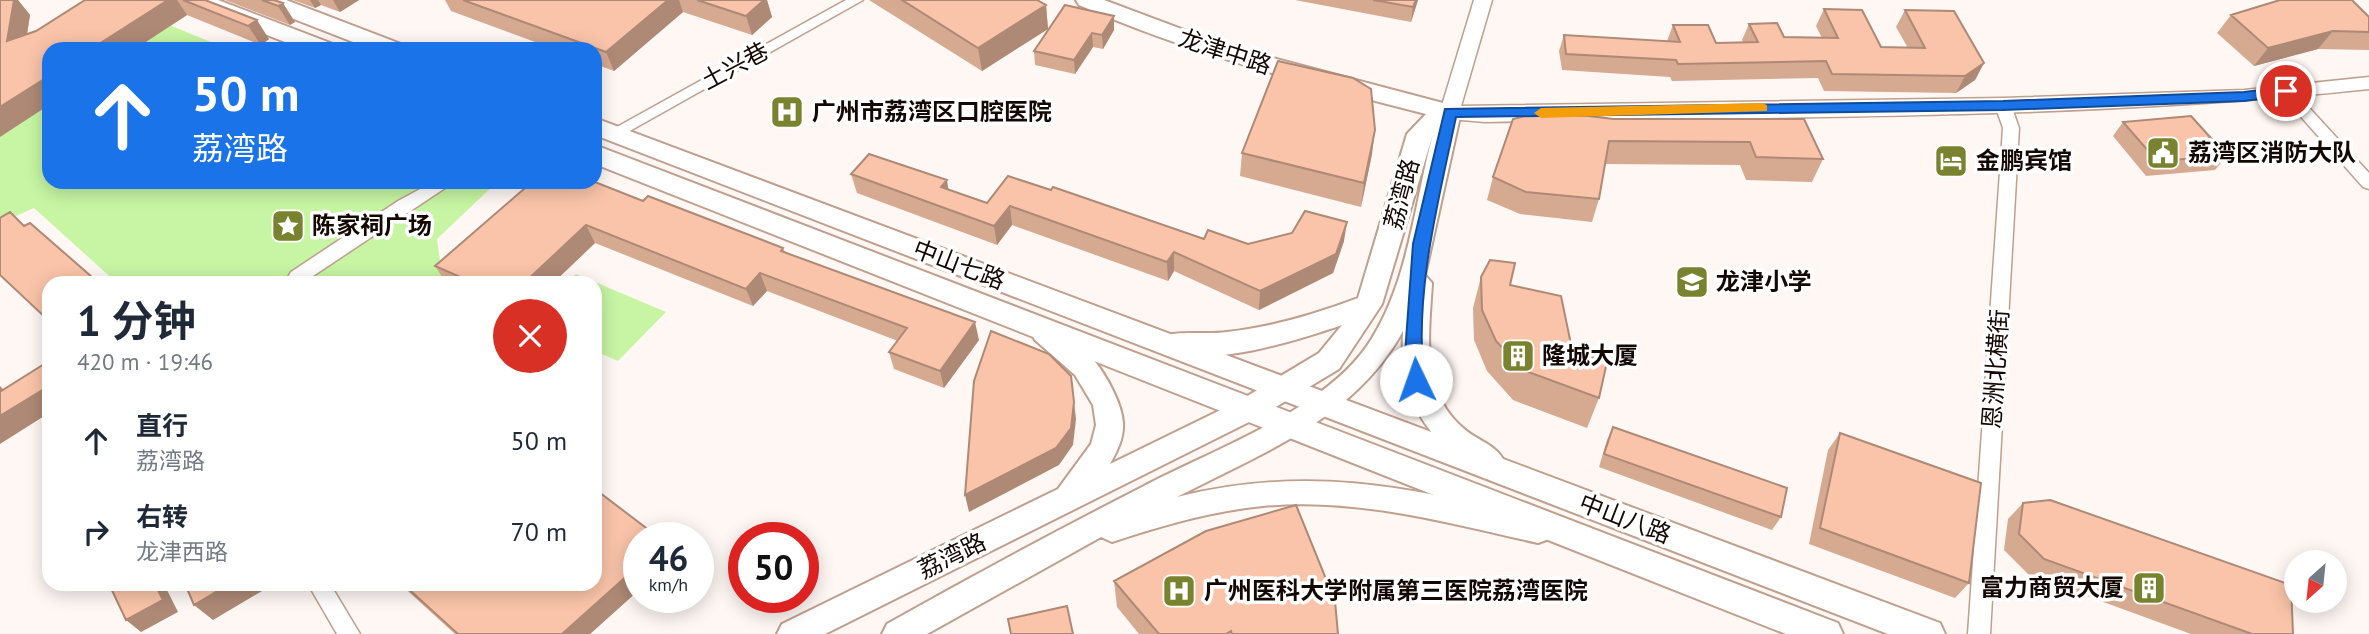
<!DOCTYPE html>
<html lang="zh">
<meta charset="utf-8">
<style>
:root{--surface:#fff;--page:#f6f6f7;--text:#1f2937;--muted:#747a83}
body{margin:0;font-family:"PT Sans","Noto Sans SC",sans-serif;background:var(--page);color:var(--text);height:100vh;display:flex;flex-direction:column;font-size:26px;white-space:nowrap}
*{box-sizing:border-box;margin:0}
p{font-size:23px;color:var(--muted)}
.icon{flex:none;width:38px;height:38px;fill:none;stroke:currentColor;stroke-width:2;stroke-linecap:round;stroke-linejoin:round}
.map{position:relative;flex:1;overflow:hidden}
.side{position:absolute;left:42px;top:276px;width:560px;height:315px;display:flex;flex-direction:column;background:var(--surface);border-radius:21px;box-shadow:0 4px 18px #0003}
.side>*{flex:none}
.banner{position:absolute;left:42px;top:42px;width:560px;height:147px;border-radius:21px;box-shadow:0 4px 18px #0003;background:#1a73e8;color:#fff;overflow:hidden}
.needle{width:46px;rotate:207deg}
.fabs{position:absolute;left:2284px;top:550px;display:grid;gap:14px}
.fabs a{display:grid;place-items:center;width:63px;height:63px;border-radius:50%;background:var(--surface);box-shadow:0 4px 18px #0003;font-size:35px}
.speed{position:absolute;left:623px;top:522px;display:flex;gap:14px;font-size:35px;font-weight:700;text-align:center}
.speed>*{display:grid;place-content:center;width:91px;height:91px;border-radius:50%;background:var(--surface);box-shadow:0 4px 18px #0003;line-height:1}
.speed small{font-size:18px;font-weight:400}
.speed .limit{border:10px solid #d22;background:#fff;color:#111}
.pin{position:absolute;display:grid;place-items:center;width:60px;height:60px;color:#fff;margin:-30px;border:4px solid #fff;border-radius:50%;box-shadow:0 2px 7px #0007}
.me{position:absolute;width:77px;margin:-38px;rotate:357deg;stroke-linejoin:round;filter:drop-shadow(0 0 5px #0008)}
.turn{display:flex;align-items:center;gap:24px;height:147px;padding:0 35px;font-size:32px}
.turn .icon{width:91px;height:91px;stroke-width:2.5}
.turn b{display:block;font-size:49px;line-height:60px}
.round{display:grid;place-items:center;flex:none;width:74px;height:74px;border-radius:37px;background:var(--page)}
.summary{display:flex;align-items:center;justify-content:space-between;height:119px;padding:0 35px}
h1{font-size:42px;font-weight:700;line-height:52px}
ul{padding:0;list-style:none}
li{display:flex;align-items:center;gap:21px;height:91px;padding:0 35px}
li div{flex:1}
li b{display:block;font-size:26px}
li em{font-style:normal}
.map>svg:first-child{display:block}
.green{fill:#c7f5a3}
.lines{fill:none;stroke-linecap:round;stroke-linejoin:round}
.minor-casing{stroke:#bf9f8d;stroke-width:3}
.tertiary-casing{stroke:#bf9f8d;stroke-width:3}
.secondary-casing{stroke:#bf9f8d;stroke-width:4}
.primary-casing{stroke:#bf9f8d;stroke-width:4}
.minor{fill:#fff;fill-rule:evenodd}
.tertiary{fill:#fff;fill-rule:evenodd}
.secondary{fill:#fff;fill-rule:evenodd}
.primary{fill:#fff;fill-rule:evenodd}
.wall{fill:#d6a991}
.shaded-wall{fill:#ae8976}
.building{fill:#f9c4a9;stroke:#ae8976;stroke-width:2}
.route{fill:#1a73e8;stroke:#114b97;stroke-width:2}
.slow{fill:#f59e0b}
.labels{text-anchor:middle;stroke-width:7;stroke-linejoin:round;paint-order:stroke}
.street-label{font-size:24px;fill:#130804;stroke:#fff}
.poi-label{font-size:24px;font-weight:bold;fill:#130804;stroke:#fff;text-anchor:start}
</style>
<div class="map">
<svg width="2369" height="634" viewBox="0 0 2369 634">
<rect width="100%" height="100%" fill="#fff7f4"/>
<path class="green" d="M108,0L228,49H49V182H497L437,239L443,283H117L34,208L0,223V55Z
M576,274L666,312L618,361L595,351V284L566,283Z"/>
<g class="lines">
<defs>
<path id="minor" d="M846,0H863L619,137H609L606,133Z
M2286,86L2291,88L2369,173V189L2363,187L2281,94L2279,91L2281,88Z
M2003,100L2011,105L2019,128L1990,634H1968L2003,128L1995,105Z
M433,182H454L301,284H284L291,272L398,201Z
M308,584H330L360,634H337Z"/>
<path id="tertiary" d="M1474,0H1492L1461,106L2003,98L2244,90L2369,77V89C2076,120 1779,116 1485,122L1450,119L1440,112Z"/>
<path id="secondary" d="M1076,0H1104L1227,46L1458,107L1461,112L1425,275L1432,283C1429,335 1420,391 1463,428C1476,440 1497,445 1504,461L1500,469C1486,474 1478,468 1465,461C1417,431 1400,386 1403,331C1354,420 1263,452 1177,497C1311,464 1408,488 1538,517L1549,521L1553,530L1549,539L1538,543C1448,523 1356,497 1263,506C1211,511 1161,526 1112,542L1101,537L927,634H882L887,624C972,576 1058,530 1144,486C1214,449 1321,412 1367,346C1409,284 1414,204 1433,134L1382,304L1339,369L1259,417L825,634H777L782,624L1058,489L1091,444L1096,425L1093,405L1075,375L1035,340L1031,333L1035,326C1071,314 1122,390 1123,423C1124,438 1117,451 1110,464L1239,401L1319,353L1342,325C1292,342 1210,368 1158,351L1154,344L1158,337C1179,330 1205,335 1227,332C1273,327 1315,314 1358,298L1407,134L1426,114C1308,84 1191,54 1079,5Z"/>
<path id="primary" d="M187,0H218L333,44L337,49H303L190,5Z
M255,0H286L401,44L405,49H371L258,5Z
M595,118L1940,623L1945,634H1888L595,135Z
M595,145L1838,623L1843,634H1786L595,164Z"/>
</defs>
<use href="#minor" class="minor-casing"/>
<use href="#tertiary" class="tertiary-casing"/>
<use href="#secondary" class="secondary-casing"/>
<use href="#primary" class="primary-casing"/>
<use href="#minor" class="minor"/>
<use href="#tertiary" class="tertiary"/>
<use href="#secondary" class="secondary"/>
<use href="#primary" class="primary"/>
</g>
<path class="wall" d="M0,0H18L30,15L27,34L36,31L85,0H205L269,39L261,45L187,15L135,49H49L0,137Z
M225,0H274L295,22L290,25Z
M293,0H359L340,12L321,5L315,8Z
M445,0H767L772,17L752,35L683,12L614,71L595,64V49H554L451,11Z
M869,0H1037L1046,5L1048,29L982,71Z
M1295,0H1418L1411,22Z
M1065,5L1114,30L1103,49L1093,47L1075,74L1035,65L1034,51Z
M1824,9L1881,47L1908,48L1896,27L1905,10L1984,63L1975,80L1956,93L1824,91L1818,78L1672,81L1670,77L1562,70L1559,51L1564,35L1667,41L1673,25L1716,43L1743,42L1742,40L1749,24L1784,37L1822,38L1816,26Z
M2231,15L2369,17V50L2318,49L2254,66L2217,33Z
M1614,119H1804L1823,159L1812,182L1746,180L1740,165L1605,164L1599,199L1592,222L1520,214L1487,200L1493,177Z
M2123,122L2227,156L2215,170L2146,176L2113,136Z
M1242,153L1372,154L1361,207L1240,176Z
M851,174L948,190L987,203L1008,176L1204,239L1248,244L1344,241L1333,273L1259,310L1174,271L1168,281L1012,225L997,245L857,193Z
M643,201L783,248L785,252L979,340L944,388L894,369L889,352L898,341L767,291L753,306L595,243L552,284H447L435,266Z
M1481,277L1510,285L1572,349L1599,398L1587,428L1513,400L1487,371L1474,340L1473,308Z
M1613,427L1781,517L1772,530L1599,467L1607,440Z
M1840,433L1969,583L1955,598L1809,544L1828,450Z
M2023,503L2293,634H2191L2029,575L2004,550L2008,519Z
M639,537V590L590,634H455L400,584H595Z
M1114,581L1338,634H1139L1117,607Z"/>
<path class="shaded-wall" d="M14,0H18L30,15L23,60L7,41Z
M168,0H177L187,15L135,49H91Z
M310,0H318L321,5L315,8Z
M333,0H359L340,12Z
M668,0H679L683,12L614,71L606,52Z
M756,0H767L772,17L752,35L746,16Z
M1416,0H1418L1411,22L1413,7Z
M283,3L295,22L290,25L278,6Z
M1046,5L1048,29L982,71L978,48Z
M1114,16V30L1103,49L1102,35Z
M257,20L269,39L261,45L248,26Z
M2333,31L2318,49L2254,66L2268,48Z
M1092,33L1093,47L1075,74L1074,60Z
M1984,63L1975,80L1956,93L1965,76Z
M49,76V105L0,137V107Z
M1375,130L1372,154L1361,207L1364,183Z
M947,180L950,200L941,187Z
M1010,206L1012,225L997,245L994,226Z
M1347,222L1344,241L1333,273L1259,310L1260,291Z
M586,225L595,243L552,284H523Z
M1174,252V271L1168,281L1167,262Z
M760,273L767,291L753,306L746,289Z
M975,322L979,340L944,388L940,371Z
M0,386L18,405L49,386V413L0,444Z
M1074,402L1076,419L1073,445L1059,465L969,512L965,495Z
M639,565V590L590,634H562Z
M155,584H164L178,612L141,632L126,620Z
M229,584H274L213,620L194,605Z"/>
<path class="building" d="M0,0H14L7,41L36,31L85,0H168L91,49H49V76L0,107Z
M183,0H205L257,20L248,26Z
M262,0H274L283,3L278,6Z
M463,0H668L606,52Z
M697,0H764L746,16Z
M902,0H1037L1046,5L978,48Z
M1373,0H1416L1413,7Z
M2280,0H2352L2369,17V32L2333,31L2268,48L2231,15Z
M1065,5L1114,16L1102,35L1092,33L1074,60L1034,51Z
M1824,9L1862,10L1881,47L1925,48L1905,10L1954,11L1984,63L1965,76L1832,74L1826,61L1678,64L1676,60L1566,54L1564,35L1680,42L1673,25H1708L1716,43L1758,42L1749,24L1777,23L1784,37L1838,38Z
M1278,61L1353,78L1371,89L1375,130L1364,183L1242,153Z
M1546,111L1614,119H1804L1823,159L1756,157L1750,142L1609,141L1599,199L1526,192L1493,177L1513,119Z
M2191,116L2227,156L2157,161L2123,122Z
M869,154L947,180L941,187L987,203L1008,176L1051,190L1053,187L1204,239L1208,230L1248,244L1292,233L1305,211L1347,222L1336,254L1260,291L1174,252L1167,262L1010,206L994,226L851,174Z
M532,182H595L643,201L648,196L783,248L781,251L975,322L940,371L889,352L907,328L760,273L746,289L586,225L523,284H476L435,266Z
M10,212L24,226L30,223L100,284H49V321L0,275V218Z
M1490,260L1515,263L1510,285L1561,296L1572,349L1607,362L1599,398L1523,370L1496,341L1482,310L1481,277Z
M991,331L1049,354L1071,376L1074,402L1071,428L1056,448L965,495L974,381Z
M49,361V386L0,416V389L1,391Z
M1613,427L1787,488L1781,517L1604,454Z
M1840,433L1981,483L1969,583L1820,528Z
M595,489L658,537H639V565L562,634H458L403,584H595Z
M2050,500L2291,585L2293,634H2252L2044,559L2019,534L2023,503Z
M1296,505L1335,601L1338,634H1232L1231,631L1226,634H1159L1114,581L1206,531Z
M109,584H155L163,600L126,620Z
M185,584H229L194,605Z
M1067,606L1073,634H1011L1008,619Z"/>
<path class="route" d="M2286,87L2293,91L2291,95L2244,101L2003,110L1456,117C1438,203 1414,292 1424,380L1416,386L1408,380L1405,354L1413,244L1445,109L2003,101L2244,92Z"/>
<path class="slow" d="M1762,103L1767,105V111L1541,118L1534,113L1541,108Z"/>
<defs>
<symbol id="hospital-square" viewBox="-11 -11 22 22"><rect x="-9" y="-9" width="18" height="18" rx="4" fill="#79822e" stroke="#fff"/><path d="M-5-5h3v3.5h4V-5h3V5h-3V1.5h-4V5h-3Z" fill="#fff"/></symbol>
<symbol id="civic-square" viewBox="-11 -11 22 22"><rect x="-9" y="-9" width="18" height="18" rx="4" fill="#79822e" stroke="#fff"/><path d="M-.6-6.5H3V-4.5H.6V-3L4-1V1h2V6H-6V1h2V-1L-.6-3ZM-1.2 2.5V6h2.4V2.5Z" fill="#fff"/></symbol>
<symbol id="hotel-square" viewBox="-11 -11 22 22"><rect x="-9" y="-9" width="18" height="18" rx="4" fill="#79822e" stroke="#fff"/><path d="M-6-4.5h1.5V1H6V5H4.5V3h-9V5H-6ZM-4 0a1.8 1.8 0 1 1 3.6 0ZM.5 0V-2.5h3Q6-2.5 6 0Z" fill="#fff"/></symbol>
<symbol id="sight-square" viewBox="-11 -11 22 22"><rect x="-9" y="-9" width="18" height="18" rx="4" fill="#79822e" stroke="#fff"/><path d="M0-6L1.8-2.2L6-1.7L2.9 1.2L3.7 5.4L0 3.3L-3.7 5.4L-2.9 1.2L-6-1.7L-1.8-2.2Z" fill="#fff"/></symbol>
<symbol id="school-square" viewBox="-11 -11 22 22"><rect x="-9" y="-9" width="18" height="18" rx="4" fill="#79822e" stroke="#fff"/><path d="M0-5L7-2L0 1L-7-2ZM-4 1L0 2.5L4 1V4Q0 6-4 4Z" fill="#fff"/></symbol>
<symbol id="building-square" viewBox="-11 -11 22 22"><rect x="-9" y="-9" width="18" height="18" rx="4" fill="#79822e" stroke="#fff"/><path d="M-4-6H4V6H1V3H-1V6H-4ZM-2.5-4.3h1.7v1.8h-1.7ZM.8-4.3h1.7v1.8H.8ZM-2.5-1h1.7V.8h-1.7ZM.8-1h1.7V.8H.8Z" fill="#fff"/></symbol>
</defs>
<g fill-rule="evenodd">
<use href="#hospital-square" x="768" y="93" width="38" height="38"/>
<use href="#civic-square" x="2144" y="134" width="38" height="38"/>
<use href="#hotel-square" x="1932" y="142" width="38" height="38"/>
<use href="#sight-square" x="269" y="207" width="38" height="38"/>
<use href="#school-square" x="1673" y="263" width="38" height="38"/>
<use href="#building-square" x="1499" y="337" width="38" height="38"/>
<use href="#building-square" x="2130" y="569" width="38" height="38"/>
<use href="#hospital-square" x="1160" y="572" width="38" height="38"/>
</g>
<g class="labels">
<g class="street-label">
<text transform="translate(1225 52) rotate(18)" y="8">龙津中路</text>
<text transform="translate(735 66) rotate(-28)" y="8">土兴巷</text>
<text transform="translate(1402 194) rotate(-75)" y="8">荔湾路</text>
<text transform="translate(959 265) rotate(21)" y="8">中山七路</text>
<text transform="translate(1996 369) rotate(-86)" y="8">恩洲北横街</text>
<text transform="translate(1625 519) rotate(21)" y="8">中山八路</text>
<text transform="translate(952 556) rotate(-26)" y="8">荔湾路</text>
</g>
<g class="poi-label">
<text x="812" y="120">广州市荔湾区口腔医院</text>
<text x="2188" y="161">荔湾区消防大队</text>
<text x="1976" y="169">金鹏宾馆</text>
<text x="312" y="234">陈家祠广场</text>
<text x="1716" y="290">龙津小学</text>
<text x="1542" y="364">隆城大厦</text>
<text x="2124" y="596" text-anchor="end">富力商贸大厦</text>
<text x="1204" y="599">广州医科大学附属第三医院荔湾医院</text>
</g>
</g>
</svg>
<div class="fabs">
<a><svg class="needle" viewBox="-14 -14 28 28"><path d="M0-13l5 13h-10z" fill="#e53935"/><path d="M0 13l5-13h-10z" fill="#747a83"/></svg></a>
</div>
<div class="speed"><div>46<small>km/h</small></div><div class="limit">50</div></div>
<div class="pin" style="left:2286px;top:91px;background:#d93025"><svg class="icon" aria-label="arrive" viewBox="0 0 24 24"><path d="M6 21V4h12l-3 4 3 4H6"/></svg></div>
<svg class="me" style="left:1416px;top:380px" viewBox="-20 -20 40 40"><circle r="19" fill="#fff"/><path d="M0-13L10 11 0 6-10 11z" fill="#1a73e8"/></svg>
<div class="banner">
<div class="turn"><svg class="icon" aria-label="ahead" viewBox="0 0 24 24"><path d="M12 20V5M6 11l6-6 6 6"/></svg><div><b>50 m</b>荔湾路</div></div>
</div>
<section class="side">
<div class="summary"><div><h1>1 分钟</h1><p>420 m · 19:46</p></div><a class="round" style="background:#d93025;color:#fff"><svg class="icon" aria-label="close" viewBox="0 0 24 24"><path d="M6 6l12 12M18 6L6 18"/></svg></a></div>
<ul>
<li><svg class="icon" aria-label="ahead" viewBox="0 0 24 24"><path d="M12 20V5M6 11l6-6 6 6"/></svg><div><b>直行</b><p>荔湾路</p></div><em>50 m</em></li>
<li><svg class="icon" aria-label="right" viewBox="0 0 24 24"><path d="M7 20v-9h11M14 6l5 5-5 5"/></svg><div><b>右转</b><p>龙津西路</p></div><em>70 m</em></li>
</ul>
</section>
</div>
